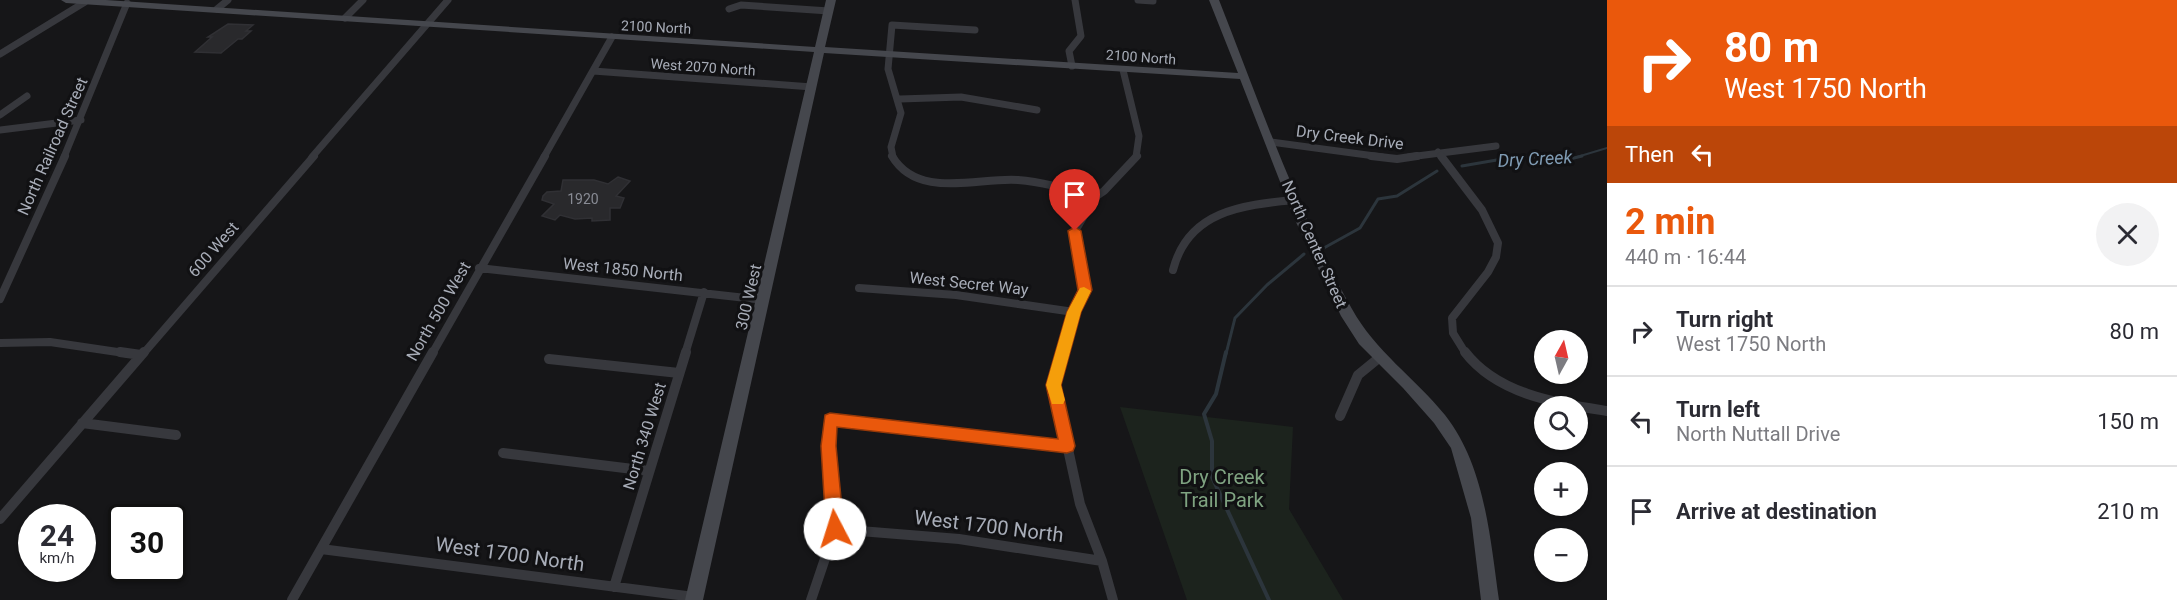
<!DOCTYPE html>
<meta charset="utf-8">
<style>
:root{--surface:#fff;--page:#f2f2f3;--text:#2b2b33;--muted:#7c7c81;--line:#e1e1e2;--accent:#ea580c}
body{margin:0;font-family:Roboto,sans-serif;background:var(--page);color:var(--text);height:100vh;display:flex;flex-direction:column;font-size:22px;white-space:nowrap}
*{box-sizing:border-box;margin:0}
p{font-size:20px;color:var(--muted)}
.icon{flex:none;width:33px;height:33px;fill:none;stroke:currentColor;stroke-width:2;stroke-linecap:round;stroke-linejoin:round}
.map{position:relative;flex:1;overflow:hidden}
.drawer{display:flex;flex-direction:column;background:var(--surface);width:570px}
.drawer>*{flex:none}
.guide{background:#ea580c;color:#fff;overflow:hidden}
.needle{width:39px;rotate:8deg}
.tools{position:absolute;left:1534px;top:330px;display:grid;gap:12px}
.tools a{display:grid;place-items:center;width:54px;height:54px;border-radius:50%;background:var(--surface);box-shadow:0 2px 4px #0004;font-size:30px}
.speed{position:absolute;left:18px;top:504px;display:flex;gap:12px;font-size:30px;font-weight:700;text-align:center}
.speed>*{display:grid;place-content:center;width:78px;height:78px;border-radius:50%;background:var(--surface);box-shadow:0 2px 4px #0004;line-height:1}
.speed small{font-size:15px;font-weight:400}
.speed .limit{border:3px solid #111;border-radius:9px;background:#fff;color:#111}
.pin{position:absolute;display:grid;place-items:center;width:51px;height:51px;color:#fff;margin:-62px -26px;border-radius:50% 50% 50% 0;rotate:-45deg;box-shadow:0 0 6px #0007}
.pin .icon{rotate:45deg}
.me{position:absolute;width:66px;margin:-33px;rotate:355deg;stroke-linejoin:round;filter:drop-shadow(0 0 4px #0008)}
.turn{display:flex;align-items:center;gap:21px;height:126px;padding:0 18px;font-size:27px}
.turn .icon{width:78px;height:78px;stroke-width:2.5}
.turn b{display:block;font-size:42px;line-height:51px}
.then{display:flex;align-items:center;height:57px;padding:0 18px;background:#0003;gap:12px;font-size:22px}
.round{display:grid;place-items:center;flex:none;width:63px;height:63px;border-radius:32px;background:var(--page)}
.head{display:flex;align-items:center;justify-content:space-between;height:102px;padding:0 18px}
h1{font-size:36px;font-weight:700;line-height:45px;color:var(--accent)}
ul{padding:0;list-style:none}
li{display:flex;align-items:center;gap:18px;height:90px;padding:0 18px;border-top:2px solid var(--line)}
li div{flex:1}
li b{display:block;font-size:22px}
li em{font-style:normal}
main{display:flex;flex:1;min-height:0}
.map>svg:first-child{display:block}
.green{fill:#1c231d}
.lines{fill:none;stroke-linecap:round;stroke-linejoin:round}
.stream-far2{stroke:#2c353c;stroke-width:2}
.stream-far1{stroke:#2c353c;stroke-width:3}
.stream{stroke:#2c353c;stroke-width:4}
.building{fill:#29292c;stroke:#303034;stroke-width:1.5}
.street-far2{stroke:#37383d;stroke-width:7}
.street-far1{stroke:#37383d;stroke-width:8}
.street{stroke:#37383d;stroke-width:10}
.secondary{fill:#45474d;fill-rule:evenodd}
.route{fill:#ea580c;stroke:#983908;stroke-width:1.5}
.slow{fill:#f59e0b}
.labels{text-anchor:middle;stroke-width:6;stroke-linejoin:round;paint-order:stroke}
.far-street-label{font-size:14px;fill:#a8adb8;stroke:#111113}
.number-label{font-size:14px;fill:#888b94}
.street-label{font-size:16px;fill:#a8adb8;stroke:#111113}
.water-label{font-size:18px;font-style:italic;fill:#7f9bb3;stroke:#111113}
.near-park-label{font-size:20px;fill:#7fa381;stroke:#111113}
.near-street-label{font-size:20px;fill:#a8adb8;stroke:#111113}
</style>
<main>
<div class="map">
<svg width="1607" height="600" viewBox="0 0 1607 600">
<rect width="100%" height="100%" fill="#161618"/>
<path class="green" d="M1120,407L1293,427L1289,509L1343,600H1187Z"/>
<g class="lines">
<path class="stream-far2" d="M1514,157H1537
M1577,157L1607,148"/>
<path class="stream-far1" d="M1462,166L1520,156L1570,159L1582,156
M1322,249L1360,228L1378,199L1397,196L1437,171
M1226,354L1235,318L1267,285L1304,254"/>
<path class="stream" d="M1226,352L1216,394L1204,414L1212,441V477L1269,600"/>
</g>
<path class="building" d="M228,24L253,25L246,31H251L242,39H238L221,53L195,52L212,37H208Z
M618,177L630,181L616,196L624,198L620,208H610V220L592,221V218L575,219L560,215L555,220L542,216L554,204L542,200L543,196L547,192L561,191L563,180H594L608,184Z"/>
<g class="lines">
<path class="street-far2" d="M1138,0L1153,1
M217,9L228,0
M729,9L741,5L829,11
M345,18L363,0
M0,54L85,2
M1072,66L1069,51L1081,36L1075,0
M1123,70L1139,136L1136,157
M593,71L812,87
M900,99L961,97L1037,110
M0,115L27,96
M0,130L81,120
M1271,142L1382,157
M1438,152L1442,157
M64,157L127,3
M312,157L448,0
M544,157L612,37
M893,157L891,147L901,113L888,69L892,25L975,30
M1409,157L1496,146"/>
<path class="street-far1" d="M892,156C918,200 978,177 1018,180C1044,182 1070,190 1095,197
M1371,156L1397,159L1417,156
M1441,156L1482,210L1498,243L1496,257L1488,272L1452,318L1453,333L1466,354
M479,268L764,300
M1173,270C1188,211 1242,205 1294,200
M859,288L956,295L1074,312
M0,299L65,156
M0,343L50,342L131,354
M143,354L314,156
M432,354L545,156
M685,354L704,292
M1063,354L1074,312L1085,290L1075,231L1095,197L1104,191L1137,156"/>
<path class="street" d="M120,352L141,355
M1063,352L1054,385L1080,504L1102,561L1113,600
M1465,352C1498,395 1557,403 1607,411
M549,359L679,373
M1340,416L1358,375L1380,357
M82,423L176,435
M503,453L649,471
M0,519L144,352
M835,529L959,539L1102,561
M321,549L694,597
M614,587L686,352
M292,600L433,352
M811,600L835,529L828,445L830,420L1067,446"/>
<path class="secondary" d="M61,0H106L815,47L826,0H836L825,47L1238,73L1209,0H1219C1260,104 1297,212 1352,309C1375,351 1415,378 1445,415C1485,466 1490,537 1499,600H1481L1471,518L1451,448L1434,423L1403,388L1359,344L1341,316L1295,220L1240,79L824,53L703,600H685L814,52L66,3Z"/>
</g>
<path class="route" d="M1075,227L1081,231L1092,290L1081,312L1061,385L1075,446L1073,451L1067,453L837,427L836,446L844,529L841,534L835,537L829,534L826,529L821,446L825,415L830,413L1058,439L1046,385L1067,312L1078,290L1068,231Z"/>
<path class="slow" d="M1084,287L1091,291L1081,312L1061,385L1065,400L1063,404H1052L1046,385L1067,312L1080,288Z"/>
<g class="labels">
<g class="far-street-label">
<text transform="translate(656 27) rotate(3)" y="5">2100 North</text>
<text transform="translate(1141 57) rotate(4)" y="5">2100 North</text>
<text transform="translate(703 67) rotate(4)" y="5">West 2070 North</text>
</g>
<g class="number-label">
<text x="583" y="204">1920</text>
</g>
<g class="street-label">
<text transform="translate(1350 137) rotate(7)" y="6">Dry Creek Drive</text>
<text transform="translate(52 146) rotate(-66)" y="6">North Railroad Street</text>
<text transform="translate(1315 244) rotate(66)" y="6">North Center Street</text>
<text transform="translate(213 249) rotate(-49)" y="6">600 West</text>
<text transform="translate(623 269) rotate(6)" y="6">West 1850 North</text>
<text transform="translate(969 283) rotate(6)" y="6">West Secret Way</text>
<text transform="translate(748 297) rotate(-77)" y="6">300 West</text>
<text transform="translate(438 311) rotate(-60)" y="6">North 500 West</text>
<text transform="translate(644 436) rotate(-73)" y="6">North 340 West</text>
</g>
<g class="water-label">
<text transform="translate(1535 159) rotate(-3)" y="6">Dry Creek</text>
</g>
<g class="near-park-label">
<text x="1222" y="484">Dry Creek<tspan x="1222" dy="23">Trail Park</tspan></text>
</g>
<g class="near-street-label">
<text transform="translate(989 526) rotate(7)" y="7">West 1700 North</text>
<text transform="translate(510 554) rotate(8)" y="7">West 1700 North</text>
</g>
</g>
</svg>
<div class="tools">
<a><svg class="needle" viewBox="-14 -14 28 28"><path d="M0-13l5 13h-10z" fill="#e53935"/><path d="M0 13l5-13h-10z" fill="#7c7c81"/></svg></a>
<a><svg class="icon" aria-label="search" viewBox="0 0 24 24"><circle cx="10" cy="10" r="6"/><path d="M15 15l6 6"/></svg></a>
<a>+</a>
<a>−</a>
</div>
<div class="speed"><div>24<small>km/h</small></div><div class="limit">30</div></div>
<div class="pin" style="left:1075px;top:231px;background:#d93025"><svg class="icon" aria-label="arrive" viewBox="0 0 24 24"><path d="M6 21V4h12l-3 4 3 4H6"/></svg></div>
<svg class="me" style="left:835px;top:529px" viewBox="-20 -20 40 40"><circle r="19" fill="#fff"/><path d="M0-13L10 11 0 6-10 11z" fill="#ea580c"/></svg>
</div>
<section class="drawer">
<div class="guide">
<div class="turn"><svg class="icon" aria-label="right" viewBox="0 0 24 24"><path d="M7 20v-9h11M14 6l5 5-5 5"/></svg><div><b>80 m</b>West 1750 North</div></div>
<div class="then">Then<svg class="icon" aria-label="left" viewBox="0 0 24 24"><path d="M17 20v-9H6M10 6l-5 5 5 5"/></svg></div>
</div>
<div class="head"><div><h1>2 min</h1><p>440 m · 16:44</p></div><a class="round"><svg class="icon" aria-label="close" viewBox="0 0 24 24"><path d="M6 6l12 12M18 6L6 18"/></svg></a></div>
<ul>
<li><svg class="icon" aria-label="right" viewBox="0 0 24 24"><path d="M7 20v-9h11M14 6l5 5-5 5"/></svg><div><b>Turn right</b><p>West 1750 North</p></div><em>80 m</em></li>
<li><svg class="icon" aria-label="left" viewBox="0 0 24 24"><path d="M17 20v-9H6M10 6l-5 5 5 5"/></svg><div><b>Turn left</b><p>North Nuttall Drive</p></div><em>150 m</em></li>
<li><svg class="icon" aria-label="arrive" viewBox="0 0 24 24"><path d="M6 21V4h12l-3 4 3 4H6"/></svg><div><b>Arrive at destination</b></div><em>210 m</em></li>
</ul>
</section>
</main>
